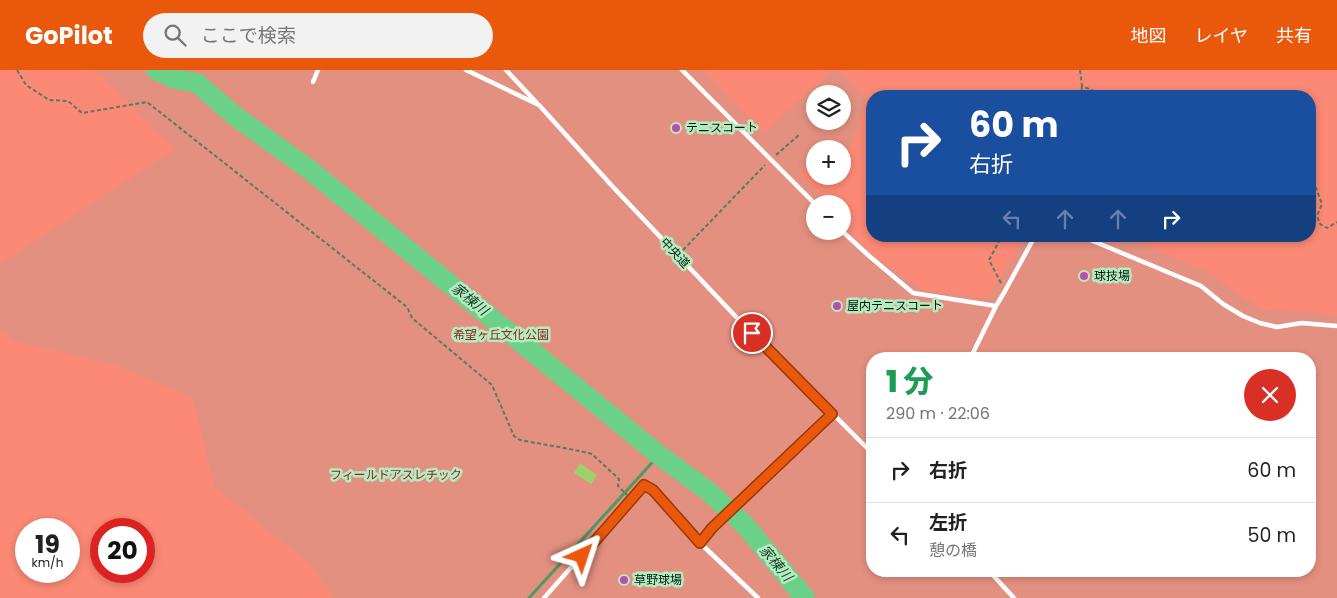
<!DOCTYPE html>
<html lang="ja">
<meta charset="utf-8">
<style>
:root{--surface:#fff;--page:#f2f2f2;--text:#202124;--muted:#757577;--line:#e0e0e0;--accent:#ea580c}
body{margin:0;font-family:Poppins,"Noto Sans JP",sans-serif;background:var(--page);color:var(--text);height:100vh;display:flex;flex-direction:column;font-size:19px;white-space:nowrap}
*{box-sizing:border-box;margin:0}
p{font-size:16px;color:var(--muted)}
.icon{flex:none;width:28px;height:28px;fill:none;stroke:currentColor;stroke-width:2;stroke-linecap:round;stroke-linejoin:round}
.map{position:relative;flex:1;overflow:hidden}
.panel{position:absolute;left:866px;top:282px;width:450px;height:225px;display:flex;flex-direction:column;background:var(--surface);border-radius:20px;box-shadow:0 2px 8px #0003}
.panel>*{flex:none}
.top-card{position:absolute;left:866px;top:20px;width:450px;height:152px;border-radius:20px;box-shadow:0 2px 8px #0003;background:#1a4fa0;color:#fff;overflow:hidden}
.buttons{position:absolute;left:806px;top:15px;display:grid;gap:10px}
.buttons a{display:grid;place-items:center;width:45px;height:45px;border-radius:50%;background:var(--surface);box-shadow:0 2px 8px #0003;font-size:25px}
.speed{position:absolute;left:15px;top:448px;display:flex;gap:10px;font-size:25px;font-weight:700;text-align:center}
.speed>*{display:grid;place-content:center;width:65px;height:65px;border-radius:50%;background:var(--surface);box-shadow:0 2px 8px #0003;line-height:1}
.speed small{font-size:12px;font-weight:400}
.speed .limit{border:8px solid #d22;background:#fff;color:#111}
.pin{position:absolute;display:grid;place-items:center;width:42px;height:42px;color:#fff;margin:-21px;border:2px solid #fff;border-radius:50%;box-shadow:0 1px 5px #0007}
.me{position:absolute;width:55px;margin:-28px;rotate:42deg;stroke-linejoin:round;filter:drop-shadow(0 0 4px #0008)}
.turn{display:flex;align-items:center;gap:18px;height:105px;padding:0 20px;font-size:22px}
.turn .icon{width:65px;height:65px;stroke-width:2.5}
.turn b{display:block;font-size:35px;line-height:42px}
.lanes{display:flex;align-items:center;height:48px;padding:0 20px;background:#0003;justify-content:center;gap:25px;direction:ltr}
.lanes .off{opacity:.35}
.round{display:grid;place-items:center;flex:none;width:52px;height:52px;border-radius:26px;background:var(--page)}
.head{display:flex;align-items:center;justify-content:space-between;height:85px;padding:0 20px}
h1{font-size:30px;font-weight:800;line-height:38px;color:#1e9e55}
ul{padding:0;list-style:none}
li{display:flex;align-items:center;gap:15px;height:65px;padding:0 20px;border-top:1px solid var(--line)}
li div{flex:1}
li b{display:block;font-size:19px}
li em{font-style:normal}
header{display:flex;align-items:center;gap:30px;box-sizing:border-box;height:70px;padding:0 25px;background:var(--accent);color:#fff}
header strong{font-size:24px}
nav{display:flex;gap:28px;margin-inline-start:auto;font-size:18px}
.search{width:350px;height:45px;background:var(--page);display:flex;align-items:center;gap:12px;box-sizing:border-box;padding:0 18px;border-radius:28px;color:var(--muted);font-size:19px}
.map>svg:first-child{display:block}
.green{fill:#e49080;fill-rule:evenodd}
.forest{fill:#fb8975;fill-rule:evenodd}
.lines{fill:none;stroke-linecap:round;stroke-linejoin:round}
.stream{stroke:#4c9a62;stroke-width:3}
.river{stroke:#6bd188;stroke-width:20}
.building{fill:#9ed16c}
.path{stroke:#577b60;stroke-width:2;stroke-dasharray:4 2.5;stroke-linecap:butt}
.service{stroke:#fff;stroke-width:4.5}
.route-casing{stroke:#983908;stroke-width:12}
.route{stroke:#ea580c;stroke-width:9}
.poi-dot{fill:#b84dae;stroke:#b5ebc1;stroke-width:2}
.labels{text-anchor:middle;stroke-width:5;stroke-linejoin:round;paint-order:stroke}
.poi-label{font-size:12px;fill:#051a0b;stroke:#b5ebc1;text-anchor:start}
.street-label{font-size:12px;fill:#051a0b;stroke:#b5ebc1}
.park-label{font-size:12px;fill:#8c281a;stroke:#b5ebc1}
.water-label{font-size:14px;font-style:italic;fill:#113b1f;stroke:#b5ebc1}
</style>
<header>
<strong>GoPilot</strong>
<div class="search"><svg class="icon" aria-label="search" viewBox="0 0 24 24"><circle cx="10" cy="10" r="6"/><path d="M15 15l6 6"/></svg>ここで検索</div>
<nav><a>地図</a><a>レイヤ</a><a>共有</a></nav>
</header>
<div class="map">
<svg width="1337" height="528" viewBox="0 0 1337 528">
<rect width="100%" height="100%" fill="#b5ebc1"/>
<path class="green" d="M0,0H1337V528H0ZM815,24H842V51H815ZM872,26H1310V166H872ZM815,79H842V106H815ZM815,134H842V161H815ZM872,289H1310V501H872ZM26,459H69V501H26ZM101,459H144V501H101Z"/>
<path class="forest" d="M0,0H95L175,79L0,194Z
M703,0H832L764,63Z
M839,0H1337V246L1309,242L1262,240L1207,202L1124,166H1310V26H872V166H1024L988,228L924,221L872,184L855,167L843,150L842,134H830L799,103L815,90V106H842L843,80L852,76L867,28Z
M0,260L15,271L115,295L192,327L214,416L311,495L334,528H0ZM26,459H69V501H26ZM101,459H144V501H101Z"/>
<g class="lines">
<path class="stream" d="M529,528L659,385"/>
<path class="river" d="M156,0L175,9L197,13L235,46L310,100L659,385L708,421L744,454L805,528"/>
</g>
<path class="building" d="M580,393L597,405L591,414L574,403Z"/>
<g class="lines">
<path class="path" d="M17,0L26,15L49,30L68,31L82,43L147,32L407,237L412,248L492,315L514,366L520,370L575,380L592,384L619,409L618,416L627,425
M1080,0L1082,16L1106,26
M1081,26L1082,16
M776,85L800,64
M1310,113L1316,118L1322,134L1317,146L1320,154L1327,158L1337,152
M683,180L765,95
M1001,213L989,190L1002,166"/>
<path class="service" d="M466,0L539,35L613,117L739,250L872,383
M506,0L536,32
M682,0L815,134
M313,12L318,0
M842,161L868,185L913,223L996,236L1005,221L1035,166
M1081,166L1201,216L1223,234L1243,246L1260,253L1277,257L1302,253L1337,256
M970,289L996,236
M700,473L758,528
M989,501L1014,528
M544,528L644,415L653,420L700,473L712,458L833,344"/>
</g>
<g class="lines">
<defs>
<path id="route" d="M582,486L644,415L653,420L700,473L712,458L832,344L752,263"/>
</defs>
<use href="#route" class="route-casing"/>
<use href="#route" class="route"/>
</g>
<g class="poi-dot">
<circle cx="676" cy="58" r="5"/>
<circle cx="1084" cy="206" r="5"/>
<circle cx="837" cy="236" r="5"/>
<circle cx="624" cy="510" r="5"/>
</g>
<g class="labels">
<g class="poi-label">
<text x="686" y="62">テニスコート</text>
<text x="1094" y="210">球技場</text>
<text x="847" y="240">屋内テニスコート</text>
<text x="634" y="514">草野球場</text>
</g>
<g class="street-label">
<text transform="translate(675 183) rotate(47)" y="4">中央道</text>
</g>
<g class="park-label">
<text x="501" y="269">希望ヶ丘文化公園</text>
<text x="396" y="409">フィールドアスレチック</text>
</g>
<g class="water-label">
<text transform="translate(470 229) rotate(39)" y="5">家棟川</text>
<text transform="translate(776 493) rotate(50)" y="5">家棟川</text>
</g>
</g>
</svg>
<div class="buttons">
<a><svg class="icon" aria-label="layers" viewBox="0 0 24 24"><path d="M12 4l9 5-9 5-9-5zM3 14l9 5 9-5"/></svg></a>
<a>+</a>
<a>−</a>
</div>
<div class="speed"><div>19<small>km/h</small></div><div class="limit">20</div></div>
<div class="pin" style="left:752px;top:263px;background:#d93025"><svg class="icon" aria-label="arrive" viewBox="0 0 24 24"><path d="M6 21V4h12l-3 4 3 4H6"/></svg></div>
<svg class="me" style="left:582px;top:486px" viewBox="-20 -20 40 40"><path d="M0-17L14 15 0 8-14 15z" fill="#ea580c" stroke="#fff" stroke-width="4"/></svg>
<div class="top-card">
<div class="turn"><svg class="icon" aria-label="right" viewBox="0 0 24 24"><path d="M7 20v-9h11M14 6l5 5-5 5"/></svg><div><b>60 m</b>右折</div></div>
<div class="lanes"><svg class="icon off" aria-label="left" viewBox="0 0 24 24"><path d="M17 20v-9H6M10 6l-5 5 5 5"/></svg><svg class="icon off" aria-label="ahead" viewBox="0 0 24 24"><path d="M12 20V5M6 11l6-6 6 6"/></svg><svg class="icon off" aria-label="ahead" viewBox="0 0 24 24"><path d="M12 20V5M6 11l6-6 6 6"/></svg><svg class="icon" aria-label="right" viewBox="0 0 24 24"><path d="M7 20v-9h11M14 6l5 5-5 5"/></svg></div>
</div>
<section class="panel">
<div class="head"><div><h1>1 分</h1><p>290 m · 22:06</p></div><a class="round" style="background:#d93025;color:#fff"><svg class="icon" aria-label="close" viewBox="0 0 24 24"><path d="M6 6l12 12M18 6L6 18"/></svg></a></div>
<ul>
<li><svg class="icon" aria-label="right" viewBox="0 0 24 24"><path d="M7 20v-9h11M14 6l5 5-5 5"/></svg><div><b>右折</b></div><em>60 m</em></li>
<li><svg class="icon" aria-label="left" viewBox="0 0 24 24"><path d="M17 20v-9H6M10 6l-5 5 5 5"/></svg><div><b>左折</b><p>憩の橋</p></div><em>50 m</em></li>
</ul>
</section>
</div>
